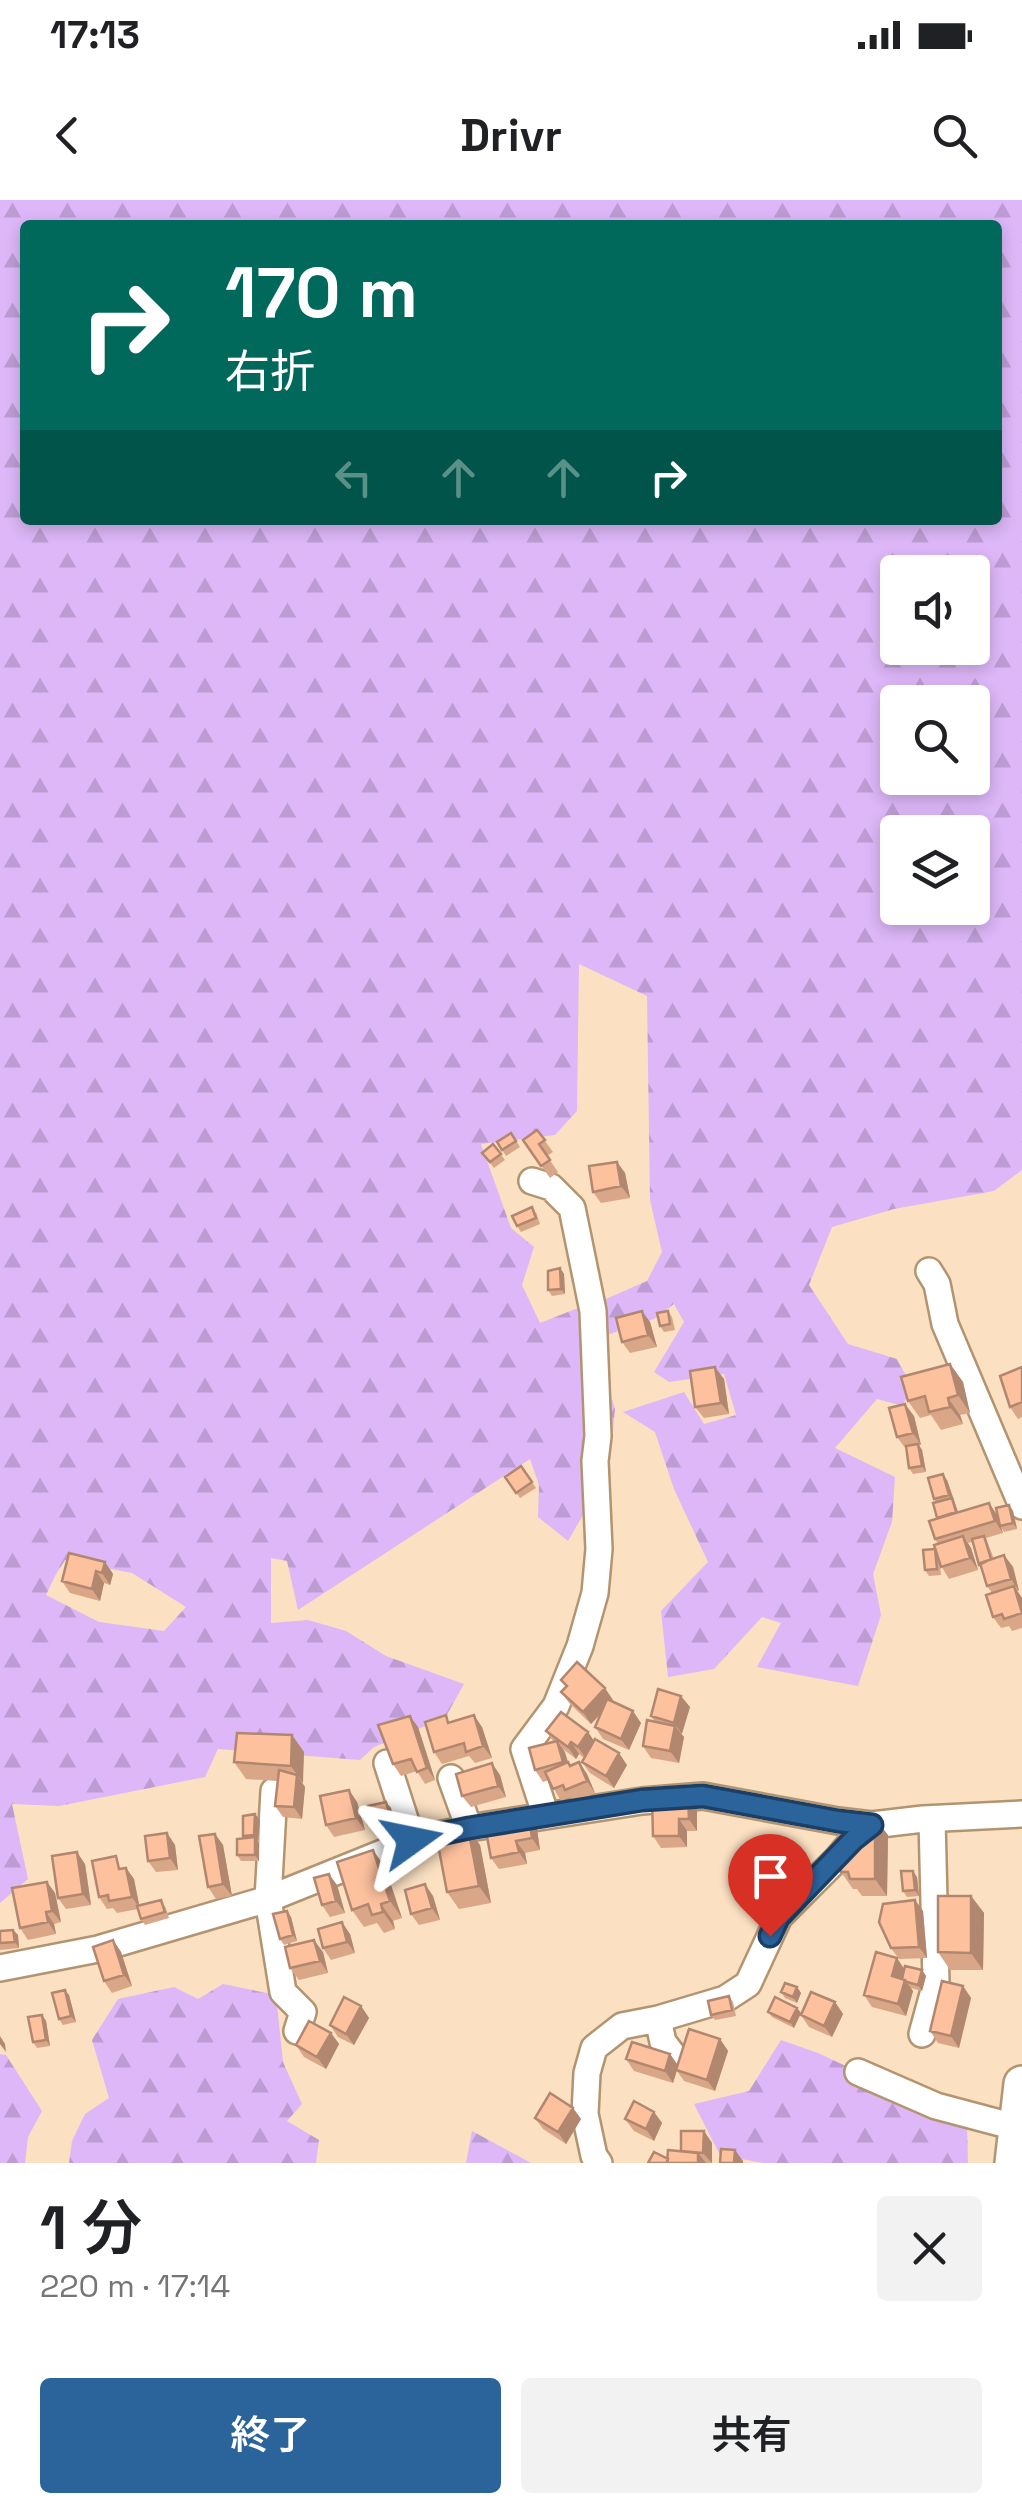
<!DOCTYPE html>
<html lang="ja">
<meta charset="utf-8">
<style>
:root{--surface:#fff;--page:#f2f2f2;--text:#202124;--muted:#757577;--accent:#2b639b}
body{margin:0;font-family:"Space Grotesk","Noto Sans JP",sans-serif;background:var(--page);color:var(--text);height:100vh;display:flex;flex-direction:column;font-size:38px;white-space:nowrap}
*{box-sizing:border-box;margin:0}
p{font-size:32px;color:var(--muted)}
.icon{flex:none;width:55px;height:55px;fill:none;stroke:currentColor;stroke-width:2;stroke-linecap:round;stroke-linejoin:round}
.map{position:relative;height:1963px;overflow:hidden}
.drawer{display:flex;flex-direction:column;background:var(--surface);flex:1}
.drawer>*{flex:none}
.guide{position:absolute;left:20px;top:20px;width:982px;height:305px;border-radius:10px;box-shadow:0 5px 15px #0003;background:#00695c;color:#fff;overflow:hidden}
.buttons{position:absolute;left:880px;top:355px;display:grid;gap:20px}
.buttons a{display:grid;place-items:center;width:110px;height:110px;border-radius:10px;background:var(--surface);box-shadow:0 5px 15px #0003;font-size:50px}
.pin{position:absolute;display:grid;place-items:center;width:85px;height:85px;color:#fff;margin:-102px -42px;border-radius:50% 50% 50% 0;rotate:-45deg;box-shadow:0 0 10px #0007}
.pin .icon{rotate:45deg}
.me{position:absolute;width:110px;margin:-55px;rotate:78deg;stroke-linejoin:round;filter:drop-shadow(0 0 8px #0008)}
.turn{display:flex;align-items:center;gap:35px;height:210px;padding:0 40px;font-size:45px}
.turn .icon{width:130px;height:130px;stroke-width:2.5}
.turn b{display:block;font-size:70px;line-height:85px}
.lanes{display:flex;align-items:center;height:95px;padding:0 40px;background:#0003;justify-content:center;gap:50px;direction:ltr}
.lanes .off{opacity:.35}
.round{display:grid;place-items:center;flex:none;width:105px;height:105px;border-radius:10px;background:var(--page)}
.summary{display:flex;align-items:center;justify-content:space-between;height:170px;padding:0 40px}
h1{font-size:60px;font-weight:600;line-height:75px}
.action{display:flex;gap:20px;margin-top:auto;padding:20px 40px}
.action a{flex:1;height:115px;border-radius:10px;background:var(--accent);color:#fff;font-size:40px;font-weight:600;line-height:115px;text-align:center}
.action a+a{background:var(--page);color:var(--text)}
.status{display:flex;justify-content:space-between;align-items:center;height:70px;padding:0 50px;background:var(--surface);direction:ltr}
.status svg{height:28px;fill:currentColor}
header{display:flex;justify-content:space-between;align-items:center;height:130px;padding:0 40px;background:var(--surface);font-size:45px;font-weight:600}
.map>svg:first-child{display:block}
.forest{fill:url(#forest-firs);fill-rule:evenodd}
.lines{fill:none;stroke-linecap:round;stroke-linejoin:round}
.minor-casing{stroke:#b39470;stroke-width:30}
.highway-casing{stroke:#b39470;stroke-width:40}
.minor{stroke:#fff;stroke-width:25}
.highway{stroke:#fff;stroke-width:35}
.wall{fill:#daa688}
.shaded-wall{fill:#b1876f}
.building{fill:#fdc19e;stroke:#b1876f;stroke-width:2.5}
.route-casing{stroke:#1c4065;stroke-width:25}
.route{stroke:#2b639b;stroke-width:18}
</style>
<div class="status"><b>17:13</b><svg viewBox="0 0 49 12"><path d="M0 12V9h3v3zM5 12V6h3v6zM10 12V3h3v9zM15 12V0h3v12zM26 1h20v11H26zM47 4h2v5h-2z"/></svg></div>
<header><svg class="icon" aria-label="back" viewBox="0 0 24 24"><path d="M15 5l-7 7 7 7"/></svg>Drivr<svg class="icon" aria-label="search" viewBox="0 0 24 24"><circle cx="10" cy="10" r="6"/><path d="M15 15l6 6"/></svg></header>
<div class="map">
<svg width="1022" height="1963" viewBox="0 0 1022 1963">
<defs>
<pattern id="forest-firs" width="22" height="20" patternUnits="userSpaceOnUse" patternTransform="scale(2.5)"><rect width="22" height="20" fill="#ddb7f8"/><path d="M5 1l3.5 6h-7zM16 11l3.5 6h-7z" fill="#bd9cd3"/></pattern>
</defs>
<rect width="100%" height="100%" fill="#fbe0c2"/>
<path class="forest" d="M0,0H1022V970L994,991L894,1009L832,1027L809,1085L848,1144L897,1159L911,1185L903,1206L877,1199L835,1248L895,1277L892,1322L873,1374L881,1415L858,1486L757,1467L781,1423L762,1417L714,1469L668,1477L661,1411L708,1362L674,1289L655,1232L623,1212L684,1192L704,1224L736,1215L724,1174L669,1182L654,1172L684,1122L674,1104L654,1119L604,1136L599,1102L647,1081L662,1052L650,1000L647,796L579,764L577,911L555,935L481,944L511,1028L534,1047L522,1085L540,1123L583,1106L615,1209L609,1270L568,1341L538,1317L539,1285L530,1259L298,1410L287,1361L271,1358V1423L308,1420L346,1431L386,1456L464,1484L445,1518L374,1547L360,1560L218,1549L205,1577L59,1606L12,1604L28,1679L0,1703ZM25,25H998V320H25ZM898,372H972V448H898ZM898,502H972V578H898ZM898,632H972V708H898ZM65,1360L132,1373L186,1407L164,1431L99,1422L46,1395L55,1376Z
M223,1784L276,1795L283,1862L302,1904L287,1921L319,1940L316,1963H69L72,1941L85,1914L109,1898L92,1840L118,1799L174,1787L198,1799Z
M781,1840L818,1853L967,1923L968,1963H763L720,1955L694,1904L749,1891Z
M0,1854L6,1855L42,1911L28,1937L25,1963H0Z
M472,1931L531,1963H466Z"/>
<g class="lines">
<defs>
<path id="minor" d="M532,981L551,987L572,1008L593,1111L598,1236L595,1261L599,1349L595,1393L580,1446L556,1506L524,1549L546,1616
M929,1071L937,1084L945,1124L1022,1306
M387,1563L412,1641
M451,1578L469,1628
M274,1591L268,1699L283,1792L303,1812L297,1831
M0,1768L98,1749L268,1699L412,1641L469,1628L642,1601L703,1596L838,1621L872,1625L923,1619L1022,1614
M658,1819L663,1842L673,1855
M922,1834L936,1783L932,1619
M858,1872L936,1906L1000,1923
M599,1963L594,1956L585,1914L587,1873L594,1848L622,1826L658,1819L725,1799L748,1784L779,1717L838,1658L853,1640L865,1630"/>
<path id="highway" d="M1013,1963L1022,1884"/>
</defs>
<use href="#minor" class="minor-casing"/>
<use href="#highway" class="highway-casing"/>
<use href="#minor" class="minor"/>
<use href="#highway" class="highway"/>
</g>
<path class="wall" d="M537,930L553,952L547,956L558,972L550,978L523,940Z
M511,933L520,947L506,956L497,942Z
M493,944L505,960L494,968L482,953Z
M617,962L625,973L630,998L601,1003L593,992Z
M536,1012L540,1024L521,1032L517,1026Z
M560,1068L564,1074L565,1094L552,1096L548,1090Z
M668,1111L672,1117L675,1130L664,1132L660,1126Z
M650,1122L657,1147L630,1153L622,1142Z
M950,1164L963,1182L970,1213L960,1215L963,1224L941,1230L931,1215L920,1218L908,1201Z
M1022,1167V1217L1018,1219L1010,1207Z
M724,1179L729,1214L704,1218L695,1207Z
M914,1216L921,1245H919L922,1250L926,1272L913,1274L909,1268L906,1249L897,1237Z
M521,1266L536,1288L520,1298L505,1277Z
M947,1280L958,1312L989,1303L997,1315L1009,1305L1013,1311L1017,1329L1004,1332L1001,1327L1003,1333L986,1338L994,1359L1004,1355L1013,1367L1019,1391H1017L1022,1398V1428L1012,1431L1009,1426L1001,1428L993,1417L992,1393L987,1386L972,1342L968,1343L971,1348L978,1370L949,1379L940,1364L941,1375L929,1376L925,1370L938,1344L935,1339L938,1319L936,1302L934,1299Z
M105,1362L113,1374L110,1385L104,1383L100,1401L70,1393L62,1381Z
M561,1480L613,1500L612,1502L641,1523L629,1550L603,1539L595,1527L601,1514L591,1524L570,1504L561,1492L566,1487Z
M690,1507L681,1534L684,1537L679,1563L651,1558L643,1546L655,1522L651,1516Z
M451,1522L482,1527L492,1558L475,1563L469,1556L442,1564L434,1552Z
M418,1527L435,1580L425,1584L417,1571L401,1576L393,1564Z
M546,1531L588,1532L594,1541L627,1565L614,1588L590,1573L582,1562L584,1558L579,1554L576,1559L563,1549L570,1566L579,1562L587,1574L595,1593L574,1602L570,1597L561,1601L549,1580L543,1582L535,1570L553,1541Z
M292,1535L304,1552L302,1583L305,1587L302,1619L283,1617L275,1606L278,1581L246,1579L234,1562Z
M500,1575L506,1597L471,1607L462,1596Z
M349,1590L357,1602L365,1630L334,1637L326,1625Z
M688,1598L697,1610V1631H687V1647L661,1648L653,1636Z
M386,1602L391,1608L395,1626L377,1631L373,1625Z
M255,1614L260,1620L259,1661H241L237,1655L245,1638L243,1636Z
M537,1629L540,1650L525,1653L527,1664L499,1669L491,1658Z
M167,1633L175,1645L178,1670L156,1672L148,1661Z
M215,1634L223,1645L232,1696L216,1699L208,1687Z
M888,1635L887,1696H862L857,1689H853L841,1672Z
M480,1645L491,1703L459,1709L447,1692Z
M85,1664L91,1705L66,1709L58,1698Z
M385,1667L402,1718L393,1721L395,1729L384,1733L377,1723L364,1727L352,1710Z
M124,1668H126L134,1679L139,1706H165L169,1718L145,1725L141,1719L138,1709L117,1713L113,1708L107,1709L99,1697Z
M917,1677L919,1696L907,1697L903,1691Z
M47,1682L55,1693L61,1722L54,1724L56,1734L28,1740L20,1728Z
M337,1685L345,1713L330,1717L322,1705Z
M433,1696L440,1720L419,1725L411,1714Z
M971,1696L984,1713L983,1770H950L938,1752Z
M915,1700L923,1711L927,1758L899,1759L891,1748Z
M287,1711L291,1717L297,1741L284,1745L280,1739Z
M13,1730L18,1735L19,1748L0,1750V1731Z
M350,1734L355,1753L331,1760L323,1748Z
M113,1740L121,1752L132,1786L112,1793L104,1781Z
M323,1752L328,1773L299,1780L290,1768Z
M904,1769L922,1770L926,1776L922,1791L911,1788L913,1791L906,1816L872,1807L864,1795Z
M963,1786L971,1798L959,1848L938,1843L930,1831Z
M797,1787L801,1793L797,1803L785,1798L781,1792Z
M69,1795L76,1822L63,1825L59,1819Z
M729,1796L733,1802L736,1816L715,1820L711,1815Z
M835,1802L843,1814L832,1837L809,1827L801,1815Z
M361,1806L369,1818L354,1845L338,1837L330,1825Z
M797,1808L801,1813L794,1828L772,1817L768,1812Z
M42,1815L46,1821L50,1846L37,1848L33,1842Z
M331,1833L339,1844L326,1869L304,1857L296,1845Z
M720,1839L728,1851L715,1891L684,1881L677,1871L673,1883L634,1871L626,1859L670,1854L678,1865Z
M573,1908L581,1919L566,1944L543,1929L535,1918Z
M654,1912L662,1923L654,1941L634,1931L625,1919Z
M704,1931L712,1943V1963H648L668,1959L681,1951Z"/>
<path class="shaded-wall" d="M617,962L625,973L630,998L621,986Z
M560,1068L564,1074L565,1094L561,1089Z
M642,1111L650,1122L657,1147L648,1135Z
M950,1164L963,1182L970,1213L958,1195Z
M715,1167L724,1179L729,1214L721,1203Z
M948,1198L960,1215L963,1224L950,1207Z
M905,1204L914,1216L921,1245L913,1233Z
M918,1244L922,1250L926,1272L922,1266Z
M943,1274L947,1280L960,1318L949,1295Z
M989,1303L997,1315L1003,1333L995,1321Z
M1009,1305L1013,1311L1017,1329L1013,1323Z
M963,1336L971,1348L978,1370L970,1358Z
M1004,1355L1013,1367L1019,1391L1011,1379Z
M105,1362L113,1374L110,1385L102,1373Z
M96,1371L104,1383L100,1401L92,1389Z
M1014,1386L1022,1398V1412Z
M605,1488L613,1500L591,1524L583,1512Z
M681,1496L690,1507L682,1534L674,1523Z
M633,1511L641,1523L629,1550L621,1539Z
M474,1515L482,1527L492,1558L483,1546Z
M410,1516L418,1527L435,1580L427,1568Z
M675,1526L684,1537L679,1563L670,1551Z
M588,1532L596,1544L586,1559L578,1547Z
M292,1535L304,1552L303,1583L291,1566Z
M557,1541L565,1552L571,1574L563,1562Z
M571,1542L579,1554L576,1559L568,1547Z
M619,1553L627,1565L614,1588L606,1576Z
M579,1562L587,1574L595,1593L587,1581Z
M492,1563L500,1575L506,1597L498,1586Z
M297,1575L305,1587L302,1619L294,1607Z
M349,1590L357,1602L365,1630L356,1618Z
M688,1598L697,1610V1631L689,1619Z
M386,1602L391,1608L395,1626L391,1621Z
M255,1614L260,1620L258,1641L254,1635Z
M529,1617L537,1629L540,1650L532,1638Z
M875,1618L888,1635L887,1696L875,1679Z
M679,1619L687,1631V1647L679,1636Z
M468,1628L480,1645L491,1703L479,1686Z
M167,1633L175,1645L178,1670L170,1658Z
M215,1634L223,1645L232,1696L223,1684Z
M255,1637L259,1643V1661L255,1655Z
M516,1641L525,1653L527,1664L519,1652Z
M373,1650L385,1667L402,1718L390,1701Z
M77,1652L85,1664L91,1705L83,1694Z
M126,1668L134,1679L140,1709L132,1697Z
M913,1671L917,1677L919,1696L915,1690Z
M329,1674L337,1685L345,1713L336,1701Z
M47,1682L55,1693L61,1722L52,1711Z
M425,1684L433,1696L440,1720L432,1708Z
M971,1696L984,1713L983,1770L971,1753Z
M915,1700L923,1711L927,1758L919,1747Z
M381,1704L393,1721L395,1729L383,1712Z
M287,1711L291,1717L297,1741L293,1735Z
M46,1712L54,1724L56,1734L48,1722Z
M342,1722L350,1734L355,1753L347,1742Z
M13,1730L18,1735L19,1748L15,1742Z
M113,1740L121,1752L132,1786L124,1775Z
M314,1740L323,1752L328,1773L320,1761Z
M897,1758L905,1770L900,1788L892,1776Z
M922,1770L926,1776L922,1791L918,1785Z
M905,1780L913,1791L906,1816L898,1804Z
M963,1786L971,1798L959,1848L951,1836Z
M797,1787L801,1793L797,1803L793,1797Z
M65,1790L69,1795L76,1822L71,1816Z
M835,1802L843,1814L832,1837L824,1826Z
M361,1806L369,1818L354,1845L346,1834Z
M797,1808L801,1813L794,1828L790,1822Z
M42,1815L46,1821L50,1846L46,1840Z
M331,1833L339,1844L326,1869L317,1857Z
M0,1836L5,1844L6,1852L0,1844Z
M720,1839L728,1851L715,1891L707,1880Z
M670,1854L678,1866L673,1883L665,1871Z
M573,1908L581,1919L566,1944L558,1932Z
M654,1912L662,1923L654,1941L646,1929Z
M704,1931L712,1943V1963L703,1953Z
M735,1950L743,1961V1963H734Z
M698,1953L706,1963H698Z"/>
<path class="building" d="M537,930L545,940L539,944L550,960L541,966L523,940Z
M511,933L516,941L502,950L497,942Z
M493,944L501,954L490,962L482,953Z
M617,962L621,986L593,992L589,966Z
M532,1007L536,1018L517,1026L512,1016Z
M560,1068L561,1089L548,1090V1071Z
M642,1111L648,1135L622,1142L616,1118Z
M668,1111L670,1124L660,1126L657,1113Z
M950,1164L958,1195L948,1198L950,1207L929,1212L925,1196L908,1201L901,1177Z
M715,1167L721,1203L695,1207L690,1171Z
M1022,1167V1202L1010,1207L1000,1176Z
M905,1204L913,1233L897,1237L889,1208Z
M918,1244L922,1266L909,1268L906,1246Z
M521,1266L532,1282L516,1293L505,1277Z
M943,1274L949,1295L934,1299L928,1278Z
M952,1298L956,1312L937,1318L933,1303Z
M989,1303L995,1321L935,1339L929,1321Z
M1009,1305L1013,1323L1000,1326L996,1308Z
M963,1336L970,1358L941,1367L934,1345Z
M984,1336L991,1359L979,1365L972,1339Z
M935,1349L937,1369L925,1370L923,1350Z
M69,1353L105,1362L102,1373L96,1371L92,1389L62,1381Z
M1004,1355L1011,1379L987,1386L980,1363Z
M1014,1386L1022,1413L1004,1419L1002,1414L993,1417L986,1395Z
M577,1462L605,1488L583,1512L561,1492L567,1486L561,1480Z
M658,1489L681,1496L674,1523L651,1516Z
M607,1499L633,1511L621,1539L595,1527Z
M561,1512L588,1532L578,1547L571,1542L568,1547L546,1531Z
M446,1515L448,1523L474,1515L483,1546L466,1552L464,1543L434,1552L425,1522Z
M410,1516L427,1568L417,1572L411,1559L393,1564L378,1525Z
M647,1520L675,1526L670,1551L643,1546Z
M237,1533L292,1535L291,1566L234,1562Z
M595,1539L619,1553L606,1576L582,1562Z
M557,1541L563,1562L535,1570L529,1548Z
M568,1562L570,1566L579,1562L587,1581L565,1590L563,1585L553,1589L545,1572Z
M492,1563L498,1586L462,1596L456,1574Z
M279,1570L297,1575L294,1607L275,1606Z
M349,1590L356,1618L326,1625L320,1596Z
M688,1598L689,1619H679V1636H653L652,1599Z
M386,1602L391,1621L373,1625L368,1606Z
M255,1614L254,1635L243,1636V1616Z
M529,1617L532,1638L516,1641L519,1652L491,1658L485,1626Z
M862,1618H875V1679H850L848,1672H841V1631L861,1630Z
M468,1628L479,1686L447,1692L436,1634Z
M167,1633L170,1658L148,1661L145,1636Z
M215,1634L223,1684L208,1687L199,1636Z
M255,1637V1655H237V1639Z
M373,1650L390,1701L381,1704L383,1712L372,1715L368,1704L352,1710L337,1662Z
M77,1652L83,1694L58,1698L52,1656Z
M116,1656L119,1669L126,1668L132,1697L109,1701L108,1695L99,1697L92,1661Z
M901,1671H913L915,1690L903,1691Z
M329,1674L336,1701L322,1705L314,1678Z
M47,1682L52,1711L46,1712L48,1722L20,1728L12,1688Z
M425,1684L432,1708L411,1714L405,1690Z
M938,1696H971V1753L938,1752Z
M161,1700L165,1712L141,1719L137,1706Z
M915,1700L919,1747L891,1748L879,1722L883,1704Z
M287,1711L293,1735L280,1739L273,1714Z
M342,1722L347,1742L323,1748L318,1729Z
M13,1730L15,1742L0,1743V1731Z
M113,1740L124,1775L104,1781L93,1747Z
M314,1740L320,1761L290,1768L285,1747Z
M876,1752L897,1758L892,1776L905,1780L898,1804L864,1795Z
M905,1766L922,1770L918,1785L907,1782L902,1779Z
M942,1781L963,1786L951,1836L930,1831Z
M785,1783L797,1787L793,1797L781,1792Z
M65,1790L71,1816L59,1819L52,1793Z
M811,1792L835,1802L824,1826L801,1815Z
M729,1796L732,1810L711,1815L708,1801Z
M344,1797L361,1806L346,1834L330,1825Z
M775,1797L797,1808L790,1822L768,1812Z
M42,1815L46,1840L33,1842L28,1817Z
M309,1821L331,1833L317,1857L296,1845Z
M689,1829L720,1839L707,1880L676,1870Z
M632,1842L670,1854L665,1871L626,1859Z
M550,1893L573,1908L558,1932L535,1918Z
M634,1901L654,1912L646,1929L625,1919Z
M681,1931H704L703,1953L681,1951Z
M721,1949L735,1950L734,1963H720Z
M668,1950L698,1953V1963H667Z
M654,1952L668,1959L667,1963H648Z"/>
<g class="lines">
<defs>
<path id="route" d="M412,1640L469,1628L642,1600L703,1596L838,1621L872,1625L853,1640L779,1717L770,1736"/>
</defs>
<use href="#route" class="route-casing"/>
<use href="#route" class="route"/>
</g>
</svg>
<div class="buttons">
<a><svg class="icon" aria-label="sound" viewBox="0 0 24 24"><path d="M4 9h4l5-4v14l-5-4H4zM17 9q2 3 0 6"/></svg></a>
<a><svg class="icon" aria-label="search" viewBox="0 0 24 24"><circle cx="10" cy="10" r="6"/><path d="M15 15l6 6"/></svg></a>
<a><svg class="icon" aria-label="layers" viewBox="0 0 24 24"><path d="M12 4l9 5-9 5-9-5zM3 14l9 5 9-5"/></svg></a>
</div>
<div class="pin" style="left:770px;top:1736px;background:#d93025"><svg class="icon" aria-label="arrive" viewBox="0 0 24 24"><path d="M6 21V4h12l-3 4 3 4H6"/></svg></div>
<svg class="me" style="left:412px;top:1640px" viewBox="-20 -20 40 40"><path d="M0-17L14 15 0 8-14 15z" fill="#2b639b" stroke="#fff" stroke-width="4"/></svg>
<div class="guide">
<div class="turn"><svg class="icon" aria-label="right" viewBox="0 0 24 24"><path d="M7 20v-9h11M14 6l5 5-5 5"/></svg><div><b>170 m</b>右折</div></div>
<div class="lanes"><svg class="icon off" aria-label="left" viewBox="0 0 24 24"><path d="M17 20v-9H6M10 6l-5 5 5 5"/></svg><svg class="icon off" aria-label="ahead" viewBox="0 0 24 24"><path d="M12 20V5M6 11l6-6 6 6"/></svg><svg class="icon off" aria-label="ahead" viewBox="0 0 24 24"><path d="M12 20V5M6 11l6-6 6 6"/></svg><svg class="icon" aria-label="right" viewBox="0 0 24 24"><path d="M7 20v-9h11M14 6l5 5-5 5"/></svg></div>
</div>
</div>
<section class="drawer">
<div class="summary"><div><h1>1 分</h1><p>220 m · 17:14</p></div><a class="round"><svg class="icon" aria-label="close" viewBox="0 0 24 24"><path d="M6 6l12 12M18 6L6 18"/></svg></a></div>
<div class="action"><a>終了</a><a>共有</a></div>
</section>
